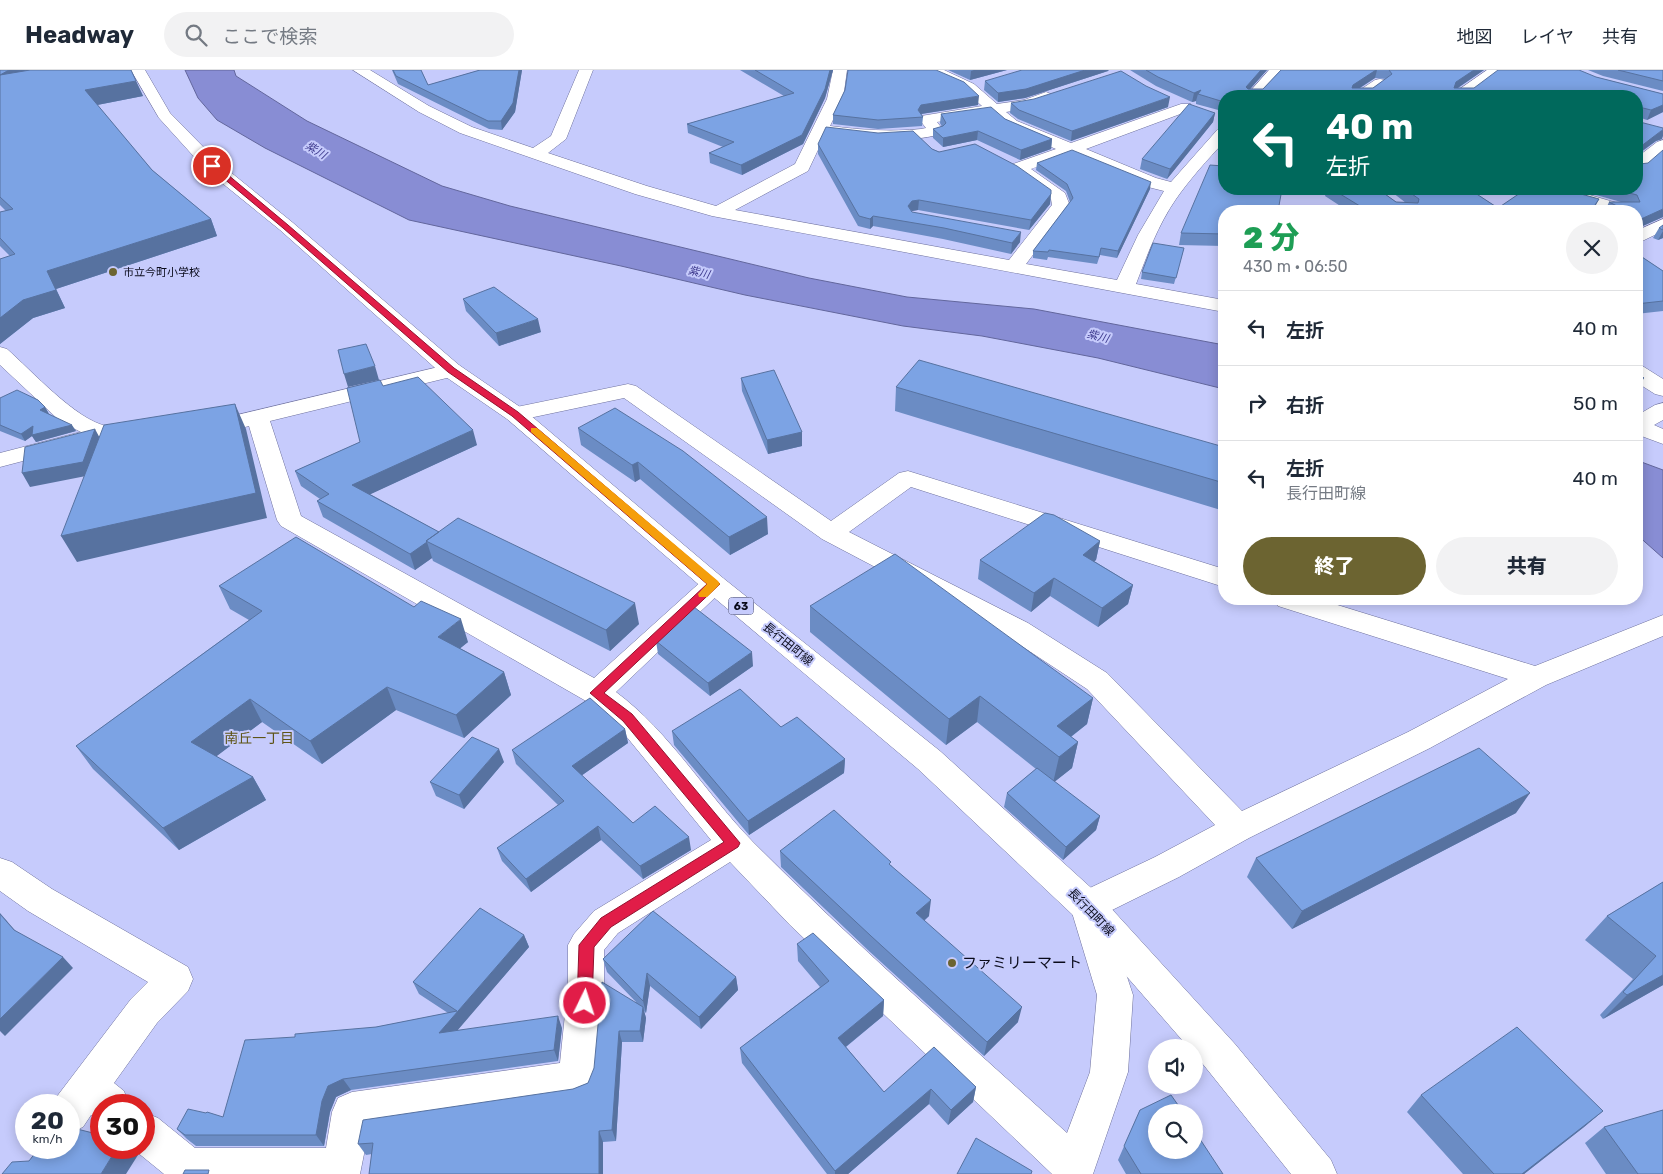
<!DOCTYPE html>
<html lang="ja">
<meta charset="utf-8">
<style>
:root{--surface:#fff;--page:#f2f2f3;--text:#1f2937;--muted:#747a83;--line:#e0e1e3;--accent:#6c6431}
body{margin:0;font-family:Rubik,"Noto Sans JP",sans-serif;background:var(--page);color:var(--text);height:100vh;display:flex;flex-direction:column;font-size:19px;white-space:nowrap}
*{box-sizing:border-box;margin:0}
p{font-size:16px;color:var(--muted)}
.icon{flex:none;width:28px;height:28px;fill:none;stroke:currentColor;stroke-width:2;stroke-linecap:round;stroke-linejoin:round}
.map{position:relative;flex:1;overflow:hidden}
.sheet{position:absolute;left:1218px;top:135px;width:425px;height:400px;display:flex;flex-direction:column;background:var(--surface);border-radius:20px;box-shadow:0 2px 12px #0003}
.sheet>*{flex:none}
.top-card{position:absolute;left:1218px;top:20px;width:425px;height:105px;border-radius:20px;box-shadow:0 2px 12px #0003;background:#00695c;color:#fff;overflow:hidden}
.tools{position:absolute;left:1148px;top:969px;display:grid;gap:10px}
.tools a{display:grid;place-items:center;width:55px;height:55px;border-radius:50%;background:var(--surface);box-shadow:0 2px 12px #0003;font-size:25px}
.speed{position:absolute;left:15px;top:1024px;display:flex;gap:10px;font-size:25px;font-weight:700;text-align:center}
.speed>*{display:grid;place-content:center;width:65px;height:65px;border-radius:50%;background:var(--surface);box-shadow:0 2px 12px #0003;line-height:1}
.speed small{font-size:12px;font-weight:400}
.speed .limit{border:8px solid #d22;background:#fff;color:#111}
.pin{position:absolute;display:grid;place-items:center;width:42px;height:42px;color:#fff;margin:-21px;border:2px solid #fff;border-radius:50%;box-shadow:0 1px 5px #0007}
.me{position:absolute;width:55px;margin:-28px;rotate:4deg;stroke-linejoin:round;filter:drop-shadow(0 0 4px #0008)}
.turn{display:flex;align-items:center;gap:18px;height:105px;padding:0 25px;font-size:22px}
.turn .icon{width:65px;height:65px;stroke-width:2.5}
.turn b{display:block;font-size:35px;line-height:42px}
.round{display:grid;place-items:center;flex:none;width:52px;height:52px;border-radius:26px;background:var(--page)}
.headline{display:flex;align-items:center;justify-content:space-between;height:85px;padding:0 25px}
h1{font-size:30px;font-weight:800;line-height:38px;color:#1e9e55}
.button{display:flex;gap:10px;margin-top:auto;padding:10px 25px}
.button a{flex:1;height:58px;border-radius:30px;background:var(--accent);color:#fff;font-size:20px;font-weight:800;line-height:58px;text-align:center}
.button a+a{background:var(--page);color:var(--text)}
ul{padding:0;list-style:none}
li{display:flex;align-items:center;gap:15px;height:75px;padding:0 25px;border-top:1px solid var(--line)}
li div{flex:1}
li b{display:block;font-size:19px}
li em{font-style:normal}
header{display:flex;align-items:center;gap:30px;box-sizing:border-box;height:70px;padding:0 25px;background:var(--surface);border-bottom:1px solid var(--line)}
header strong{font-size:24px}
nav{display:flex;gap:28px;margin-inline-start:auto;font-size:18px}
.search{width:350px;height:45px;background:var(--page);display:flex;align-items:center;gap:12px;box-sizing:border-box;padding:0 18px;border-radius:28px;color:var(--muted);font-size:19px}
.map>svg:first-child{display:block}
.water{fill:#888dd4;stroke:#62669c}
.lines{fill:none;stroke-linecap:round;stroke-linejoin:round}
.minor-casing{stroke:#6e719d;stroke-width:1}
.major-casing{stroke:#6e719d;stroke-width:1}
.minor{fill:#fff;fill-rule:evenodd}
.major{fill:#fff;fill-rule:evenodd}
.wall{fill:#6b8cc4;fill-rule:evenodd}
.shaded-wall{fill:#5772a0}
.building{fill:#7ca3e4;stroke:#5772a0}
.route{fill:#e11d48;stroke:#92132f}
.slow{fill:#f59e0b}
.poi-dot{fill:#6c6431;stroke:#c6cbfc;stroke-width:2}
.labels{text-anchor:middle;stroke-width:4;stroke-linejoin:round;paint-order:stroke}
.far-water-label{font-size:11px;font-style:italic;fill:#3b378b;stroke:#c6cbfc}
.far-poi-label{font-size:11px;fill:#090a1a;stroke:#c6cbfc;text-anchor:start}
.shield{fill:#c6cbfc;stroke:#42445e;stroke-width:1}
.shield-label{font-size:11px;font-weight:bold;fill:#090a1a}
.street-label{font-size:12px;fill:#090a1a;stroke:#c6cbfc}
.neighbourhood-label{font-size:14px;fill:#5e5417;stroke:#c6cbfc}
.near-poi-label{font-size:15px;fill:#090a1a;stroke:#c6cbfc;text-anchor:start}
</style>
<header>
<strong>Headway</strong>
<div class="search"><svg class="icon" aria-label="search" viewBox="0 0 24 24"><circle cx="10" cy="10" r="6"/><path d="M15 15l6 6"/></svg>ここで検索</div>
<nav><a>地図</a><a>レイヤ</a><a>共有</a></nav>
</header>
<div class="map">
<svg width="1663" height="1104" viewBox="0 0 1663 1104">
<rect width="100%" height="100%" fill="#c6cbfc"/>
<path class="water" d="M185,0H234L236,6L307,51L442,116L510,136L809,208L907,227L1034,239L1224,275V319L1098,288L982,266L903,256L745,225L621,196L409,150L265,78L217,50L198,28Z
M1636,390L1663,400V488L1636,464Z"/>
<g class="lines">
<defs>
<path id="minor" d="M353,0H370L429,36L472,57L533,78L551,66L579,0H593L566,69L548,83L647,116L716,136L795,94L827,29L833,0H847L843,29L830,56C860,60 891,62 921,59L926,58L919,49L921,46L982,36L964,20L927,3L925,0H944L974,14L997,34L1024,30L1046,22L1051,24L1054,27C1045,39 1020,40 1006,42L1017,51L1071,73L1181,34H1191L1194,37L1191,40L1086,79L1156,108L1171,112L1218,59L1224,57V72C1207,90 1190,109 1176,129C1158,155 1147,185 1136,214L1224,230V242L712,146L635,124L460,63L419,42ZM991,44L1005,57L1056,79L1013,94L1011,98L1051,129L1052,135L1009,190L735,140L808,101L825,65C864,70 903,74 942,64L944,61L937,52ZM1071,85L1144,116L1164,121L1138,165L1117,210L1026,194L1070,136L1065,123L1031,99Z
M1269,0H1284L1261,26H1246Z
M1487,0H1504L1469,26H1452L1454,23Z
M1380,9L1385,10L1387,13L1369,26H1351L1375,10Z
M1663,70V83L1642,101L1636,102V88L1657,72Z
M1542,119H1569L1631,137L1634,141H1607L1545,123Z
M1663,149V161L1636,174V161Z
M0,277L7,279C31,300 77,351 107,356C120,358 132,355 145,358L149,363L145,368L137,370H103L0,397V383L81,362L61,352L0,295Z
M451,294L459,295L462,300L459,305L270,351L301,446L594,608L705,508L714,505L723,508L727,514L723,520L616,622C670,662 706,724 753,772C854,873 961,967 1067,1063L1090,1002L1097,925L1070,836L1075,825L1155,787L1215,755L1087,619L1008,567L822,469L624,328L515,351L507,349L504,344L507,339L628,314L636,316L831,451L899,403L908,401L1224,499V517L911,417L849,462L1028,553L1107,603L1242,741L1408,662L1508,609L1278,536L1275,529H1318L1535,596L1663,545V566L1546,615L1430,678L1249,768L1179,807L1106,843L1133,925L1128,1002L1093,1104H1052L790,855L730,792L618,863L604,880V915L596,1009L591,1022L577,1028L369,1059L360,1104H164L132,1078H144V1042L158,1048L195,1078H326L332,1042L338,1028L352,1022L560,993L568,915V875L574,864L594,841L711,770L617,655L586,631L281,456L277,450L249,356L241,358L233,356L230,351L233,346Z
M1636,296L1644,297L1663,309V326L1655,324L1636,312Z
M1663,333V350L1654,355L1663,359V374L1636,364V346L1655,335Z
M0,788L12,792L52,819L188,897L193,909L188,921L157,953L114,1013L124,1021L129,1035H101V1051L91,1045L83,1057L69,1063V1035H53L55,1029L131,929L148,912L28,841L0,821Z"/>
<path id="major" d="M131,0H145L170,43L218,92L292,152L459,295L523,339L723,508L940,681L1099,825L1235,974L1331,1090L1337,1104H1291L1194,983V978H1189L1075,847L918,699L705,520L507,349L443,305L280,160L206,100L159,48Z"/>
</defs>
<use href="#minor" class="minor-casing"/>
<use href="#major" class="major-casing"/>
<use href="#minor" class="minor"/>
<use href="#major" class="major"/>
</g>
<path class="wall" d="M0,0L136,11L143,26L97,35L152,100L211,149L217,166L56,219L65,238L33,248L0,274V189L10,186L0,176V142L6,141L0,135Z
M392,0H421L428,15L480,0H522L515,42L502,60L489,59L398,14Z
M740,0H833L825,28L803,74L742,105L710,93L709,83L723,77L688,63L687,54L784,26Z
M948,0H1007L970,10Z
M1130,0H1267L1250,19H1263L1281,0H1484L1458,18H1474L1596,7L1663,24V42L1647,50L1638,47L1636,51L1662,69L1656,71L1640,83V94L1663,147L1636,159V141H1605L1609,132H1621L1575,119H1636V26H1224V40L1222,41L1196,34V31L1192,32L1156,16ZM1375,8L1386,9L1373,18H1360Z
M1588,0H1663V21L1603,6Z
M1108,1L1025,28L998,32L984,20L985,11Z
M845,20L978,35L921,44L923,47L922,56L878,59L833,54V45Z
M1011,33L1168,37L1071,71L1018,49L1010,43Z
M1215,43L1213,52L1167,109L1140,99L1142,89Z
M941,44L1005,49L1052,69L1051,79L1020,90L977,70L943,77L933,68V59L942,57L940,53Z
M818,74L932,79L1051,124L1050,134L1029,160L918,140L912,141V142L1020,172L1011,184L943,169L873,156L870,159L858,156L818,84Z
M1037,93L1150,119L1117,188L1100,185L1097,194L1048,187L1047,190L1033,188V181L1070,132L1066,121L1036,100Z
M1327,119H1378L1396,132L1406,133L1388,119H1469L1498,138L1599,129L1593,141H1348L1325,126Z
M1224,141V176L1179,175L1181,163Z
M1663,155V168L1658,170L1653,168L1659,158Z
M1184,178L1174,214L1141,209L1142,202Z
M1636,183L1663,201V241L1636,244Z
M463,229L541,262L499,276L466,241Z
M741,308L802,362V376L768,384L742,321Z
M383,316L477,375L370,424L439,462L639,554L610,581L433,491L432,488L415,500L323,447L317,431L320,429L301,416L295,401L360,372Z
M896,317L1224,377V441L895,341Z
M0,328L45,337L49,344L76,361L36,372L32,366L25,371L0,361Z
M578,358L768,464L730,485L640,409L635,412L581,375Z
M1100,471L1096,490L1094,491L1133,515L1128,534L1098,557L1050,526L1031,542L978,509L980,490Z
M219,516L468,572L460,578L504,602L511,625L464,668L396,640L322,694L262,652L216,686L253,707L266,730L179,780L93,699L76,676L249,550L230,539Z
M810,536L1093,628L1087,654L1071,667L1078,672L1072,698L1054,712L1100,746L1096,760L1063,790L1004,737L1007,723L1036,699L977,652L946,675L810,562Z
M656,571L753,596L710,626L658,584Z
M781,657L845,689L844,703L749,765L674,675L672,661Z
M625,659L628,673L581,706L633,753L691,780L643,809L601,770L531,822L502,791L497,778L558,735L516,694L512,680Z
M504,692L464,739L436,726L430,712Z
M1516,743L1292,859L1247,807L1256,788Z
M780,781L891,795L929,846L924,851L1018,952L984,986L870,882L781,797Z
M1663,812V915L1603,949L1600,945L1633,909L1585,870L1607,846Z
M524,865L529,877L457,960L562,958L558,991L351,1020L336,1027L330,1042L324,1076H196L187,1069L177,1059L223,1047L295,967L376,957L448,943L419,924L413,912Z
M797,874L884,930L883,946L846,977L884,1022L976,1017L973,1032L948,1055L929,1034L848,1104H827L742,993L740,978L820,917L798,891Z
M603,889L736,907L738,920L701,959L650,916L646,943L644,941L646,948L643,972H622L616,1071L603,1072V1104H369L372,1084L366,1085L358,1074L573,1019L588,1013L636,932L607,902Z
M1421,1025L1603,1041L1584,1057L1524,1104H1463L1407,1042Z
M1140,1040L1223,1104H1126L1118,1090Z
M1604,1057L1663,1104H1606L1585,1073Z"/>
<path class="shaded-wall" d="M9,0H43L6,20L0,5Z
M519,0H522L515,42L502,60L501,51Z
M830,0H833L825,28L803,74L742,105L741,95Z
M974,0H1007L970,10L971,1Z
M1085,0H1109L1108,1L1025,28L998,32V23Z
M1261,0H1267L1244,26L1246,17Z
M1376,0H1377L1375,8L1350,24L1353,15Z
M1474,0H1484L1453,21L1456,12Z
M136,11L143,26L92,36L85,20Z
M1201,20L1198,24L1196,31L1192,32L1194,23Z
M979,26L978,35L921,44L918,40L921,35Z
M1170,27L1168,37L1071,71L1072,61Z
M1663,35V42L1647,50L1651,40Z
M1215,43L1213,52L1167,109L1170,99Z
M1663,60V66L1662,69L1656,71L1636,85L1640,77L1661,61Z
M978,61L977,70L943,77V68Z
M1052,69L1051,79L1020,90L1021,80Z
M1151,112L1150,119L1117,188L1118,181Z
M1051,124L1050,134L1029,160L1031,150Z
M919,130L918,140L912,141L908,136L912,131Z
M1663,139V147L1636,159L1641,149Z
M873,146V156L870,159V149Z
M211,149L217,166L56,219L65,238L33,248L0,274V248L47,201Z
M1663,161V168L1658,170Z
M1021,162L1020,172L1011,184L1012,173Z
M538,249L541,262L499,276L496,263Z
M375,296L379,310L348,317L344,304Z
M1644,308L1638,319L1636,320V310Z
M235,334L246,359L267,448L77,492L61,466Z
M45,337L49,344L40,340Z
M72,355L76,361L36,372L32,366L25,371L21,364L33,356Z
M95,359L102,372L91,405L30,417L22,403Z
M473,360L477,375L358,430L352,415Z
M802,362V376L768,384L767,370Z
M638,392L640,409L635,412L632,395Z
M767,447L768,464L730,485L729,467Z
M1100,471L1096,490L1079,503L1083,485Z
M427,472L432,488L415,500L410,484Z
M1054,508L1050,526L1031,542L1034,523Z
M1133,515L1128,534L1098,557L1102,538Z
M635,533L639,554L610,581L606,560Z
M461,549L468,572L446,590L438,567Z
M752,582L753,596L710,626L708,613Z
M504,602L511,625L464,668L456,645Z
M387,617L396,640L322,694L310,671Z
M980,626L977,652L946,675L949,649Z
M1093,628L1087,654L1051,682L1057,656Z
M250,629L262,652L205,695L191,672Z
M625,659L628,673L575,710L572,696Z
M1078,672L1072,698L1053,713L1059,687Z
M499,679L504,692L464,739L459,725Z
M845,689L844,703L749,765L748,751Z
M253,707L266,730L179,780L163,758Z
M1530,723L1516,743L1292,859L1302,841Z
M1100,746L1096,760L1063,790L1066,777Z
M598,756L601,770L531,822L526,809Z
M689,767L691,780L643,809L640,796Z
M931,830L929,846L914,859L916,843Z
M0,843L25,872L14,860L0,844Z
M524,865L529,877L445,975L439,963Z
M63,887L73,898L5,966L0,961V949Z
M647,903L650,916L646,943L643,931Z
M1663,905V915L1603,949L1627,925Z
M736,907L738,920L701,959L699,947Z
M884,930L883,946L838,983V968Z
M643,937L646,948L643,972L640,961Z
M1022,937L1018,952L984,986L987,972Z
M558,946L562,958L558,991L554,980Z
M619,961L622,972L616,1071L612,1060Z
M343,1009L351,1020L336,1027L330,1042L324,1076L316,1065L322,1031L328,1016Z
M976,1017L973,1032L948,1055L951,1040Z
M931,1019L929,1034L848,1104H835V1101Z
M1603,1041L1584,1057L1524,1104H1522Z
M599,1061L603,1072V1104H599Z
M117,1078H129L138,1085L126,1104H101Z"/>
<path class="building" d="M0,0H9L0,5Z
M30,0H131L136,11L85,20L152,100L211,149L47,201L56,220L23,230L0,248V189L15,184L0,168V142L13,139L0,127V5Z
M393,0H421L428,15L480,0H519L513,33L501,51H488L396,6Z
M755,0H830L825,19L802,65L741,95L709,83L734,72L687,54L794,23Z
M848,0H936L964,12L979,26L921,35L918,40L923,47L878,50L833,45L845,20Z
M1022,0H1085L1026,19L998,23L985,11Z
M1146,0H1261L1246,17L1248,19H1263L1281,0H1376L1353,15L1352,18H1373L1392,4L1389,0H1474L1456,12L1454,18H1474L1498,0H1579L1596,7L1663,24V35L1651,40L1639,37V46L1636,47V26H1224V32L1198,24L1201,20L1194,23L1158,7Z
M1618,0H1663V11Z
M1121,1L1146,16L1170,27L1072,61L1019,40L1011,33L1034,29Z
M1189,34L1215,43L1170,99L1142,89Z
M991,37L1005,49L1052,69L1021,80L978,61L943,68L933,59L943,56L946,53L941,44Z
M1636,51L1663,58V60L1661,61L1640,77V94L1648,93L1663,80V139L1641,149L1636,146V141H1627L1609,132H1640L1637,125L1614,119H1636Z
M826,57L878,63L913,61L932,79L939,82L975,74L1017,96L1051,120V124L1031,150L919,130L912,131L908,136L912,142L1021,162L1012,173L944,158L873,146L870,149L859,146L818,74Z
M1072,80L1151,112L1118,181L1101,178L1099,187L1049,180L1048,182L1033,181L1073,128L1067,114L1037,93Z
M1210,95L1224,96V119H1282L1278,141H1224V164L1181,163Z
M1332,119H1378L1396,132L1418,133L1419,129L1405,119H1469L1498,138L1526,119H1563L1599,129L1591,141H1368Z
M1663,155V160L1659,158Z
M1153,173L1184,178L1176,208L1142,202Z
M1636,183L1663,201V231L1636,234Z
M494,217L538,249L496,263L463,229Z
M366,274L375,296L344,304L338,280Z
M919,290L1224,377V413L896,317Z
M774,300L802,362L767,370L741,308Z
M1636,302L1644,308L1636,310Z
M418,307L473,360L352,415L439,462L426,471L427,472L410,484L317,431L329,424L295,401L360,372L347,318L380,310L383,316Z
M17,320L38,330L45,337L40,340L72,355L32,365L33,356L21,364L0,355V328Z
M235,334L256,423L61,466L104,355Z
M615,338L683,381L767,447L729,467L638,392L632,395L578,358Z
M95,359L83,392L22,403L25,377Z
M1045,443L1054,445L1100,471L1083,485L1133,515L1102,538L1054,508L1034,523L980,490Z
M458,448L635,533L606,560L426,471Z
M296,467L414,537L421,531L461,549L438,567L504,602L456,645L387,617L310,671L250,629L191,672L253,707L163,758L76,676L262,541L219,516Z
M895,484L1093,628L1057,656L1078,672L1059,687L980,626L949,649L810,536Z
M694,537L752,582L708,613L656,571Z
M740,619L781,657L797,647L845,689L748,751L672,661Z
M590,628L625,659L572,696L633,753L655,736L689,767L640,796L598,756L526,809L497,778L564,731L512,680Z
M472,667L499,679L459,725L430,712Z
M1479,678L1530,723L1302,841L1256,788Z
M1037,698L1100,746L1066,777L1007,723Z
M834,740L891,792L889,794L931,830L916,843L1022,937L987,972L871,866L780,781Z
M1663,812V905L1627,925L1623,922L1656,886L1607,846Z
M480,838L524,865L439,963L558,946L554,980L343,1009L328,1016L322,1031L316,1065H185L177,1059L188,1039L206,1043L207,1042L223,1047L245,970L295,967V964L376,957L457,941L413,912Z
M653,841L736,907L699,947L647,903L643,931L603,889Z
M0,844L14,860L63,887L0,949Z
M813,863L884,930L838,968L884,1022L934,977L976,1017L951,1040L931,1019L835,1101L740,978L829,911L797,874Z
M602,912L643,937L640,961H619L612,1060L599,1061V1104H369L373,1073L358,1074L363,1050L573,1019L588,1013L594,998Z
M1517,957L1603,1041L1522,1104H1494L1421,1025Z
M1171,1025L1183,1042H1156V1080H1194V1060L1223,1104H1141L1124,1076L1140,1040Z
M1663,1040V1104H1638L1604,1057Z
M69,1057L101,1065V1078H117L101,1104H2L12,1092L29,1091L39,1078H69Z
M976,1068L1032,1101L1031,1104H957Z
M185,1100H209L208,1104H183Z"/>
<path class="route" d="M210,94H215L288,155L454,298L518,342L720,514L604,623L632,644L740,773L738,777L611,857L594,877L592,933L590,938L585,940L579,938L577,933L579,875L601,848L724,772L623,651L590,623L707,514L512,346L448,302L283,158L210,97Z"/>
<path class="slow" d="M531,358H537L718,511L720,514L707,527H699L698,524L707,514L531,362Z"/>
<g class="poi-dot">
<circle cx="113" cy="202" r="5"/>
<circle cx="952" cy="893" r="5"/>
</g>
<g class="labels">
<g class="far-water-label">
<text transform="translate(316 80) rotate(31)" y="4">紫川</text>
<text transform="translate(699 202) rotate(13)" y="4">紫川</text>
<text transform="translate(1098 266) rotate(15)" y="4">紫川</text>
</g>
<g class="far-poi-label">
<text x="123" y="206">市立今町小学校</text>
</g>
<rect class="shield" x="728.5" y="527.5" width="25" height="17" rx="4"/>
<g class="shield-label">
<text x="741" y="540">63</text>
</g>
<g class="street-label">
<text transform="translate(788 574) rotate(39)" y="4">長行田町線</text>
<text transform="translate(1091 842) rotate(46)" y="4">長行田町線</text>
</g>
<g class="neighbourhood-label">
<text x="259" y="673">南丘一丁目</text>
</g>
<g class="near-poi-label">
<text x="962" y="898">ファミリーマート</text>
</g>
</g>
</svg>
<div class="tools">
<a><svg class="icon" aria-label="sound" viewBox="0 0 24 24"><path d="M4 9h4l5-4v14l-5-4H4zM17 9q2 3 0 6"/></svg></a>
<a><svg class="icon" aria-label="search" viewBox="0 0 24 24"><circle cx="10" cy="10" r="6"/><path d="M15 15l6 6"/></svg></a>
</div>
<div class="speed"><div>20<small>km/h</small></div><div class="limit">30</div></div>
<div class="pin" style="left:212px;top:96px;background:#d93025"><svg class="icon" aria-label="arrive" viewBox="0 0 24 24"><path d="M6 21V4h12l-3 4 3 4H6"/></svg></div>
<svg class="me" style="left:585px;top:933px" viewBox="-20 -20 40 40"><circle r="17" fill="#e11d48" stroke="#fff" stroke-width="3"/><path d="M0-11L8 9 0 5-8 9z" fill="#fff"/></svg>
<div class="top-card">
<div class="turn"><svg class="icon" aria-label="left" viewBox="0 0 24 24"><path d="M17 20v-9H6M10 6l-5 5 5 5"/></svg><div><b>40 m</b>左折</div></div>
</div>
<section class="sheet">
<div class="headline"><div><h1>2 分</h1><p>430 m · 06:50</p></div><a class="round"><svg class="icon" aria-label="close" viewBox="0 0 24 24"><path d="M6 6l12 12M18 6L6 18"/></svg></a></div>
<ul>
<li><svg class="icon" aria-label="left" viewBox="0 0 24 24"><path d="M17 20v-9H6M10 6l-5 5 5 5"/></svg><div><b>左折</b></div><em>40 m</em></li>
<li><svg class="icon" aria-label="right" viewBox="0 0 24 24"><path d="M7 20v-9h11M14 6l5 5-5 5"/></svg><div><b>右折</b></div><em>50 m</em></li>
<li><svg class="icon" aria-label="left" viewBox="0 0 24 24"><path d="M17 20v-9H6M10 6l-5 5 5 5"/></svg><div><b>左折</b><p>長行田町線</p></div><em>40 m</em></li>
</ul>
<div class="button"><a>終了</a><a>共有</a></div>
</section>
</div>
